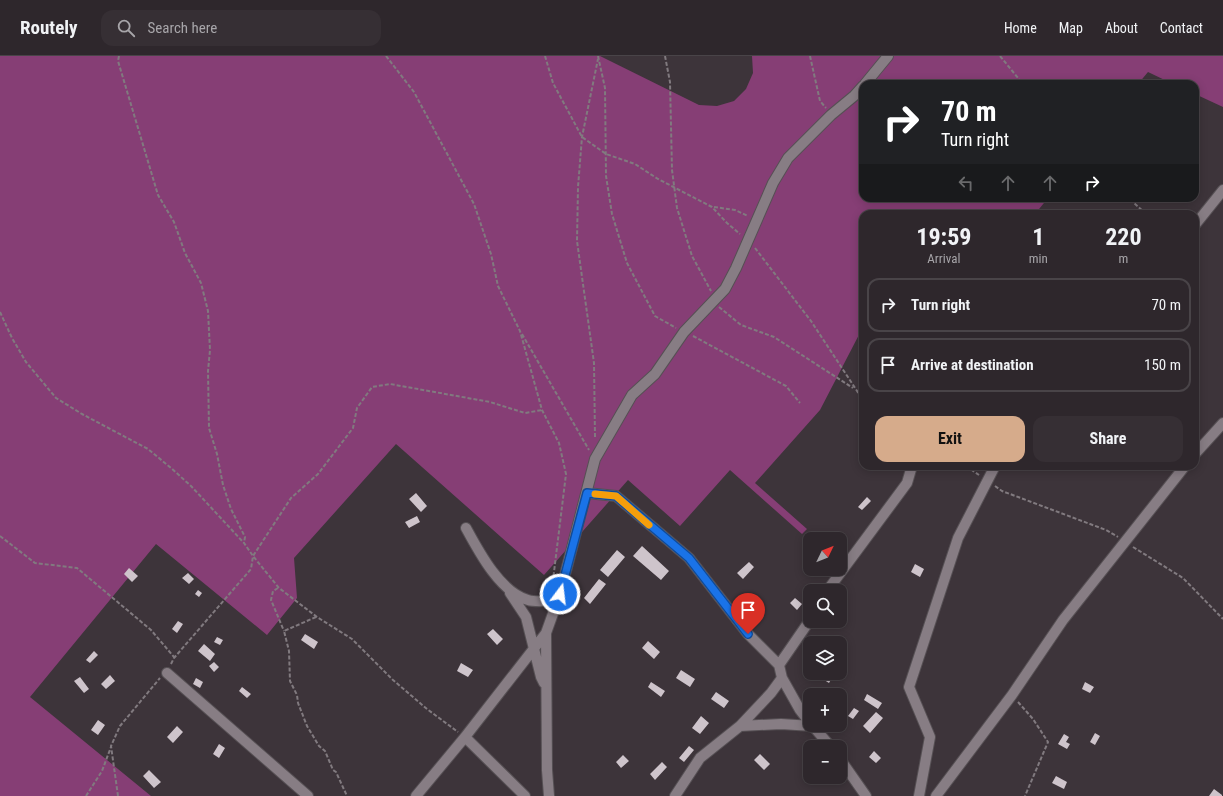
<!DOCTYPE html>
<meta charset="utf-8">
<style>
:root{--surface:#2e272c;--page:#362f34;--text:#f1f3f6;--muted:#a7a5a9;--line:#494448;--accent:#d6ab8b}
body{margin:0;font-family:"Roboto Condensed",sans-serif;background:var(--page);color:var(--text);height:100vh;display:flex;flex-direction:column;font-size:15px;white-space:nowrap}
*{box-sizing:border-box;margin:0}
p{font-size:13px;color:var(--muted)}
.icon{flex:none;width:22px;height:22px;fill:none;stroke:currentColor;stroke-width:2;stroke-linecap:round;stroke-linejoin:round}
.map{position:relative;flex:1;overflow:hidden}
.panel{position:absolute;left:859px;top:154px;width:340px;height:260px;display:flex;flex-direction:column;background:var(--surface);border-radius:12px;box-shadow:0 2px 10px #0003,0 0 0 1px var(--line)}
.panel>*{flex:none}
.guide{position:absolute;left:859px;top:24px;width:340px;height:122px;border-radius:12px;box-shadow:0 2px 10px #0003,0 0 0 1px var(--line);background:#202124;color:#fff;overflow:hidden}
.needle{width:26px;rotate:47deg}
.fabs{position:absolute;left:803px;top:476px;display:grid;gap:8px}
.fabs a{display:grid;place-items:center;width:44px;height:44px;border-radius:8px;background:var(--surface);box-shadow:0 2px 10px #0003,0 0 0 1px var(--line);font-size:20px}
.pin{position:absolute;display:grid;place-items:center;width:34px;height:34px;color:#fff;margin:-41px -17px;border-radius:50% 50% 50% 0;rotate:-45deg;box-shadow:0 0 4px #0007}
.pin .icon{rotate:45deg}
.me{position:absolute;width:44px;margin:-22px;rotate:15deg;stroke-linejoin:round;filter:drop-shadow(0 0 3px #0008)}
.turn{display:flex;align-items:center;gap:14px;height:84px;padding:0 16px;font-size:18px}
.turn .icon{width:52px;height:52px;stroke-width:2.5}
.turn b{display:block;font-size:28px;line-height:34px}
.lanes{display:flex;align-items:center;height:38px;padding:0 16px;background:#0003;justify-content:center;gap:20px;direction:ltr}
.lanes .off{opacity:.35}
.eta{display:flex;justify-content:space-evenly;align-items:center;height:68px;text-align:center}
.eta b{font-size:24px;font-weight:700;line-height:28px}
.cta{display:flex;gap:8px;margin-top:auto;padding:8px 16px}
.cta a{flex:1;height:46px;border-radius:12px;background:var(--accent);color:#111;font-size:16px;font-weight:700;line-height:46px;text-align:center}
.cta a+a{background:var(--page);color:var(--text)}
ul{padding:0;list-style:none}
li{display:flex;align-items:center;gap:12px;height:54px;margin:0 8px 6px;padding:0 8px;border:2px solid var(--line);border-radius:12px}
li div{flex:1}
li b{display:block;font-size:15px}
li em{font-style:normal}
header{display:flex;align-items:center;gap:24px;box-sizing:border-box;height:56px;padding:0 20px;background:var(--surface);border-bottom:1px solid var(--line)}
header strong{font-size:19px}
nav{display:flex;gap:22px;margin-inline-start:auto;font-size:14px}
.search{width:280px;height:36px;background:var(--page);display:flex;align-items:center;gap:10px;box-sizing:border-box;padding:0 14px;border-radius:12px;color:var(--muted);font-size:15px}
.map>svg:first-child{display:block}
.green{fill:#863e75}
.building{fill:#cec4cb}
.lines{fill:none;stroke-linecap:round;stroke-linejoin:round}
.minor-casing{stroke:#565054;stroke-width:12}
.path{stroke:#817a7f;stroke-width:2;stroke-dasharray:4 2;stroke-linecap:butt}
.minor{stroke:#877d84;stroke-width:10}
.route-casing{stroke:#114b97;stroke-width:10}
.route{stroke:#1a73e8;stroke-width:7}
.slow{stroke:#f59e0b;stroke-width:7}
</style>
<header>
<strong>Routely</strong>
<div class="search"><svg class="icon" aria-label="search" viewBox="0 0 24 24"><circle cx="10" cy="10" r="6"/><path d="M15 15l6 6"/></svg>Search here</div>
<nav><a>Home</a><a>Map</a><a>About</a><a>Contact</a></nav>
</header>
<div class="map">
<svg width="1223" height="740" viewBox="0 0 1223 740">
<rect width="100%" height="100%" fill="#3d343a"/>
<path class="green" d="M0,0H600L699,49L717,50L734,45L746,33L753,17L752,0H1223V51L1195,38V28H1173L1148,16L1138,28H863V142H1048L1035,158H863V271L820,354L755,427L807,473L802,478L730,414L680,470L628,424L544,519L396,388L294,502L297,542L267,579L156,488L30,641L151,740H0Z"/>
<path class="building" d="M416,437L427,450L421,456L409,443Z
M867,441L871,445L862,454L858,451Z
M417,460L420,466L409,472L405,466Z
M642,490L669,515L661,524L633,500Z
M617,494L625,501L608,521L600,514Z
M749,506L754,511L743,523L737,517Z
M915,508L924,513L920,521L911,516Z
M129,512L138,520L132,526L124,518Z
M188,517L194,523L189,528L182,522Z
M599,523L606,528L590,548L584,542Z
M198,534L202,537L199,541L195,538Z
M795,542L802,548L797,554L790,547Z
M178,565L183,568L177,577L172,573Z
M493,573L503,583L497,589L487,578Z
M305,578L318,586L314,593L301,584Z
M217,581L223,584L220,589L214,586Z
M648,585L660,596L654,603L642,592Z
M204,588L215,598L210,605L198,595Z
M94,595L98,599L90,607L86,604Z
M214,606L219,611L214,616L209,610Z
M461,607L473,614L468,621L457,615Z
M681,614L695,623L690,631L676,622Z
M824,617L833,620L829,627L821,622Z
M110,619L115,625L106,633L101,628Z
M80,621L89,633L84,637L74,625Z
M196,622L203,626L200,632L193,628Z
M651,626L665,635L661,641L648,631Z
M1085,626L1094,631L1090,637L1082,633Z
M242,631L251,638L247,642L239,635Z
M716,636L729,645L724,652L711,643Z
M867,638L882,647L878,653L864,644Z
M854,652L859,655L853,663L848,660Z
M876,656L883,662L870,677L863,670Z
M701,660L709,667L700,678L692,672Z
M98,664L105,669L98,679L91,674Z
M177,670L183,676L173,687L167,681Z
M1095,677L1100,680L1095,689L1090,686Z
M1064,678L1069,681L1066,686L1070,688L1067,693L1058,688Z
M219,688L225,692L219,702L213,698Z
M689,690L694,694L684,706L679,702Z
M874,695L881,702L876,707L869,701Z
M760,698L770,708L764,714L754,704Z
M623,699L629,705L621,712L616,706Z
M662,706L667,711L655,724L650,718Z
M149,714L161,726L154,732L143,720Z
M1056,720L1067,726L1064,733L1052,727Z
M1214,733L1222,739V740H1209Z"/>
<g class="lines">
<defs>
<path id="minor" d="M865,28L888,0
M1195,169L1223,134
M1195,398L1223,367
M587,437L616,440L689,502L748,578L779,609L782,622L800,654L810,667
M466,472C479,496 500,536 528,544C534,546 543,545 550,545
M827,535L907,427L912,410
M510,537L526,561L541,621L544,627
M779,609L810,564
M167,617L308,740
M812,669L831,691
M740,670L781,668L812,670
M465,681L525,740
M840,703L866,740
M416,740L465,681L546,577
M549,740L547,714L546,577L560,538L595,403L632,339L655,318L684,276L725,233L736,212L773,127L788,102L831,59L854,40L863,30
M675,740L700,702L740,670L771,637L782,622
M919,740L930,681L909,631L958,482L995,410
M936,740L1012,639L1063,564L1185,410"/>
</defs>
<use href="#minor" class="minor-casing"/>
<path class="path" d="M119,0L118,5L158,139L174,166L185,197L201,227L208,255L210,294L208,315L209,372L217,398L223,429L231,453L245,481L244,487
M386,0L414,36L474,148L491,198L498,230L520,275L542,354L559,387L566,418L553,524
M545,0L553,27L582,81L606,98L635,108L658,123L712,151L727,167L740,178
M598,0L605,32L606,120L612,158L627,207L655,260L676,272
M665,0L670,26L672,114L677,152L692,200L711,235
M810,0L820,45L826,52
M1000,0L1023,28
M1124,142L1133,146L1146,158
M714,151L735,154L748,160
M755,192L811,265L863,344
M719,251L741,269L774,281L853,332
M0,256L12,282L26,306L56,342L82,358L148,393L171,412L191,430L244,487L253,500L279,532L317,561L352,583L393,624L427,653L458,676
M522,278L589,394
M693,280L786,330L800,347
M595,381L594,307L577,185L578,131L582,81L598,3
M966,410L979,419
M995,430L1002,435L1106,474L1118,481
M0,480L35,507L77,512L151,574L174,601
M1133,491L1183,522L1223,563
M278,532L273,535L271,544L284,575
M316,561L284,575L289,595L290,625L297,639L298,647L307,670L319,690L325,695L333,714L336,716L347,740
M171,608L174,602L251,513L253,500L291,442L318,418L353,372L357,352L372,331L390,328L490,346L525,357L542,354
M1018,646L1033,663L1048,686L1025,740
M86,740L102,715L111,691
M118,740L111,690L120,670L160,622"/>
<use href="#minor" class="minor"/>
</g>
<g class="lines">
<defs>
<path id="route" d="M560,538L587,437L616,440L689,502L748,578"/>
</defs>
<use href="#route" class="route-casing"/>
<use href="#route" class="route"/>
<path class="slow" d="M595,438L616,440L649,469"/>
</g>
</svg>
<div class="fabs">
<a><svg class="needle" viewBox="-14 -14 28 28"><path d="M0-13l5 13h-10z" fill="#e53935"/><path d="M0 13l5-13h-10z" fill="#a7a5a9"/></svg></a>
<a><svg class="icon" aria-label="search" viewBox="0 0 24 24"><circle cx="10" cy="10" r="6"/><path d="M15 15l6 6"/></svg></a>
<a><svg class="icon" aria-label="layers" viewBox="0 0 24 24"><path d="M12 4l9 5-9 5-9-5zM3 14l9 5 9-5"/></svg></a>
<a>+</a>
<a>−</a>
</div>
<div class="pin" style="left:748px;top:578px;background:#d93025"><svg class="icon" aria-label="arrive" viewBox="0 0 24 24"><path d="M6 21V4h12l-3 4 3 4H6"/></svg></div>
<svg class="me" style="left:560px;top:538px" viewBox="-20 -20 40 40"><circle r="17" fill="#1a73e8" stroke="#fff" stroke-width="3"/><path d="M0-11L8 9 0 5-8 9z" fill="#fff"/></svg>
<div class="guide">
<div class="turn"><svg class="icon" aria-label="right" viewBox="0 0 24 24"><path d="M7 20v-9h11M14 6l5 5-5 5"/></svg><div><b>70 m</b>Turn right</div></div>
<div class="lanes"><svg class="icon off" aria-label="left" viewBox="0 0 24 24"><path d="M17 20v-9H6M10 6l-5 5 5 5"/></svg><svg class="icon off" aria-label="ahead" viewBox="0 0 24 24"><path d="M12 20V5M6 11l6-6 6 6"/></svg><svg class="icon off" aria-label="ahead" viewBox="0 0 24 24"><path d="M12 20V5M6 11l6-6 6 6"/></svg><svg class="icon" aria-label="right" viewBox="0 0 24 24"><path d="M7 20v-9h11M14 6l5 5-5 5"/></svg></div>
</div>
<section class="panel">
<div class="eta">
<div><b>19:59</b><p>Arrival</p></div>
<div><b>1</b><p>min</p></div>
<div><b>220</b><p>m</p></div>
</div>
<ul>
<li><svg class="icon" aria-label="right" viewBox="0 0 24 24"><path d="M7 20v-9h11M14 6l5 5-5 5"/></svg><div><b>Turn right</b></div><em>70 m</em></li>
<li><svg class="icon" aria-label="arrive" viewBox="0 0 24 24"><path d="M6 21V4h12l-3 4 3 4H6"/></svg><div><b>Arrive at destination</b></div><em>150 m</em></li>
</ul>
<div class="cta"><a>Exit</a><a>Share</a></div>
</section>
</div>
